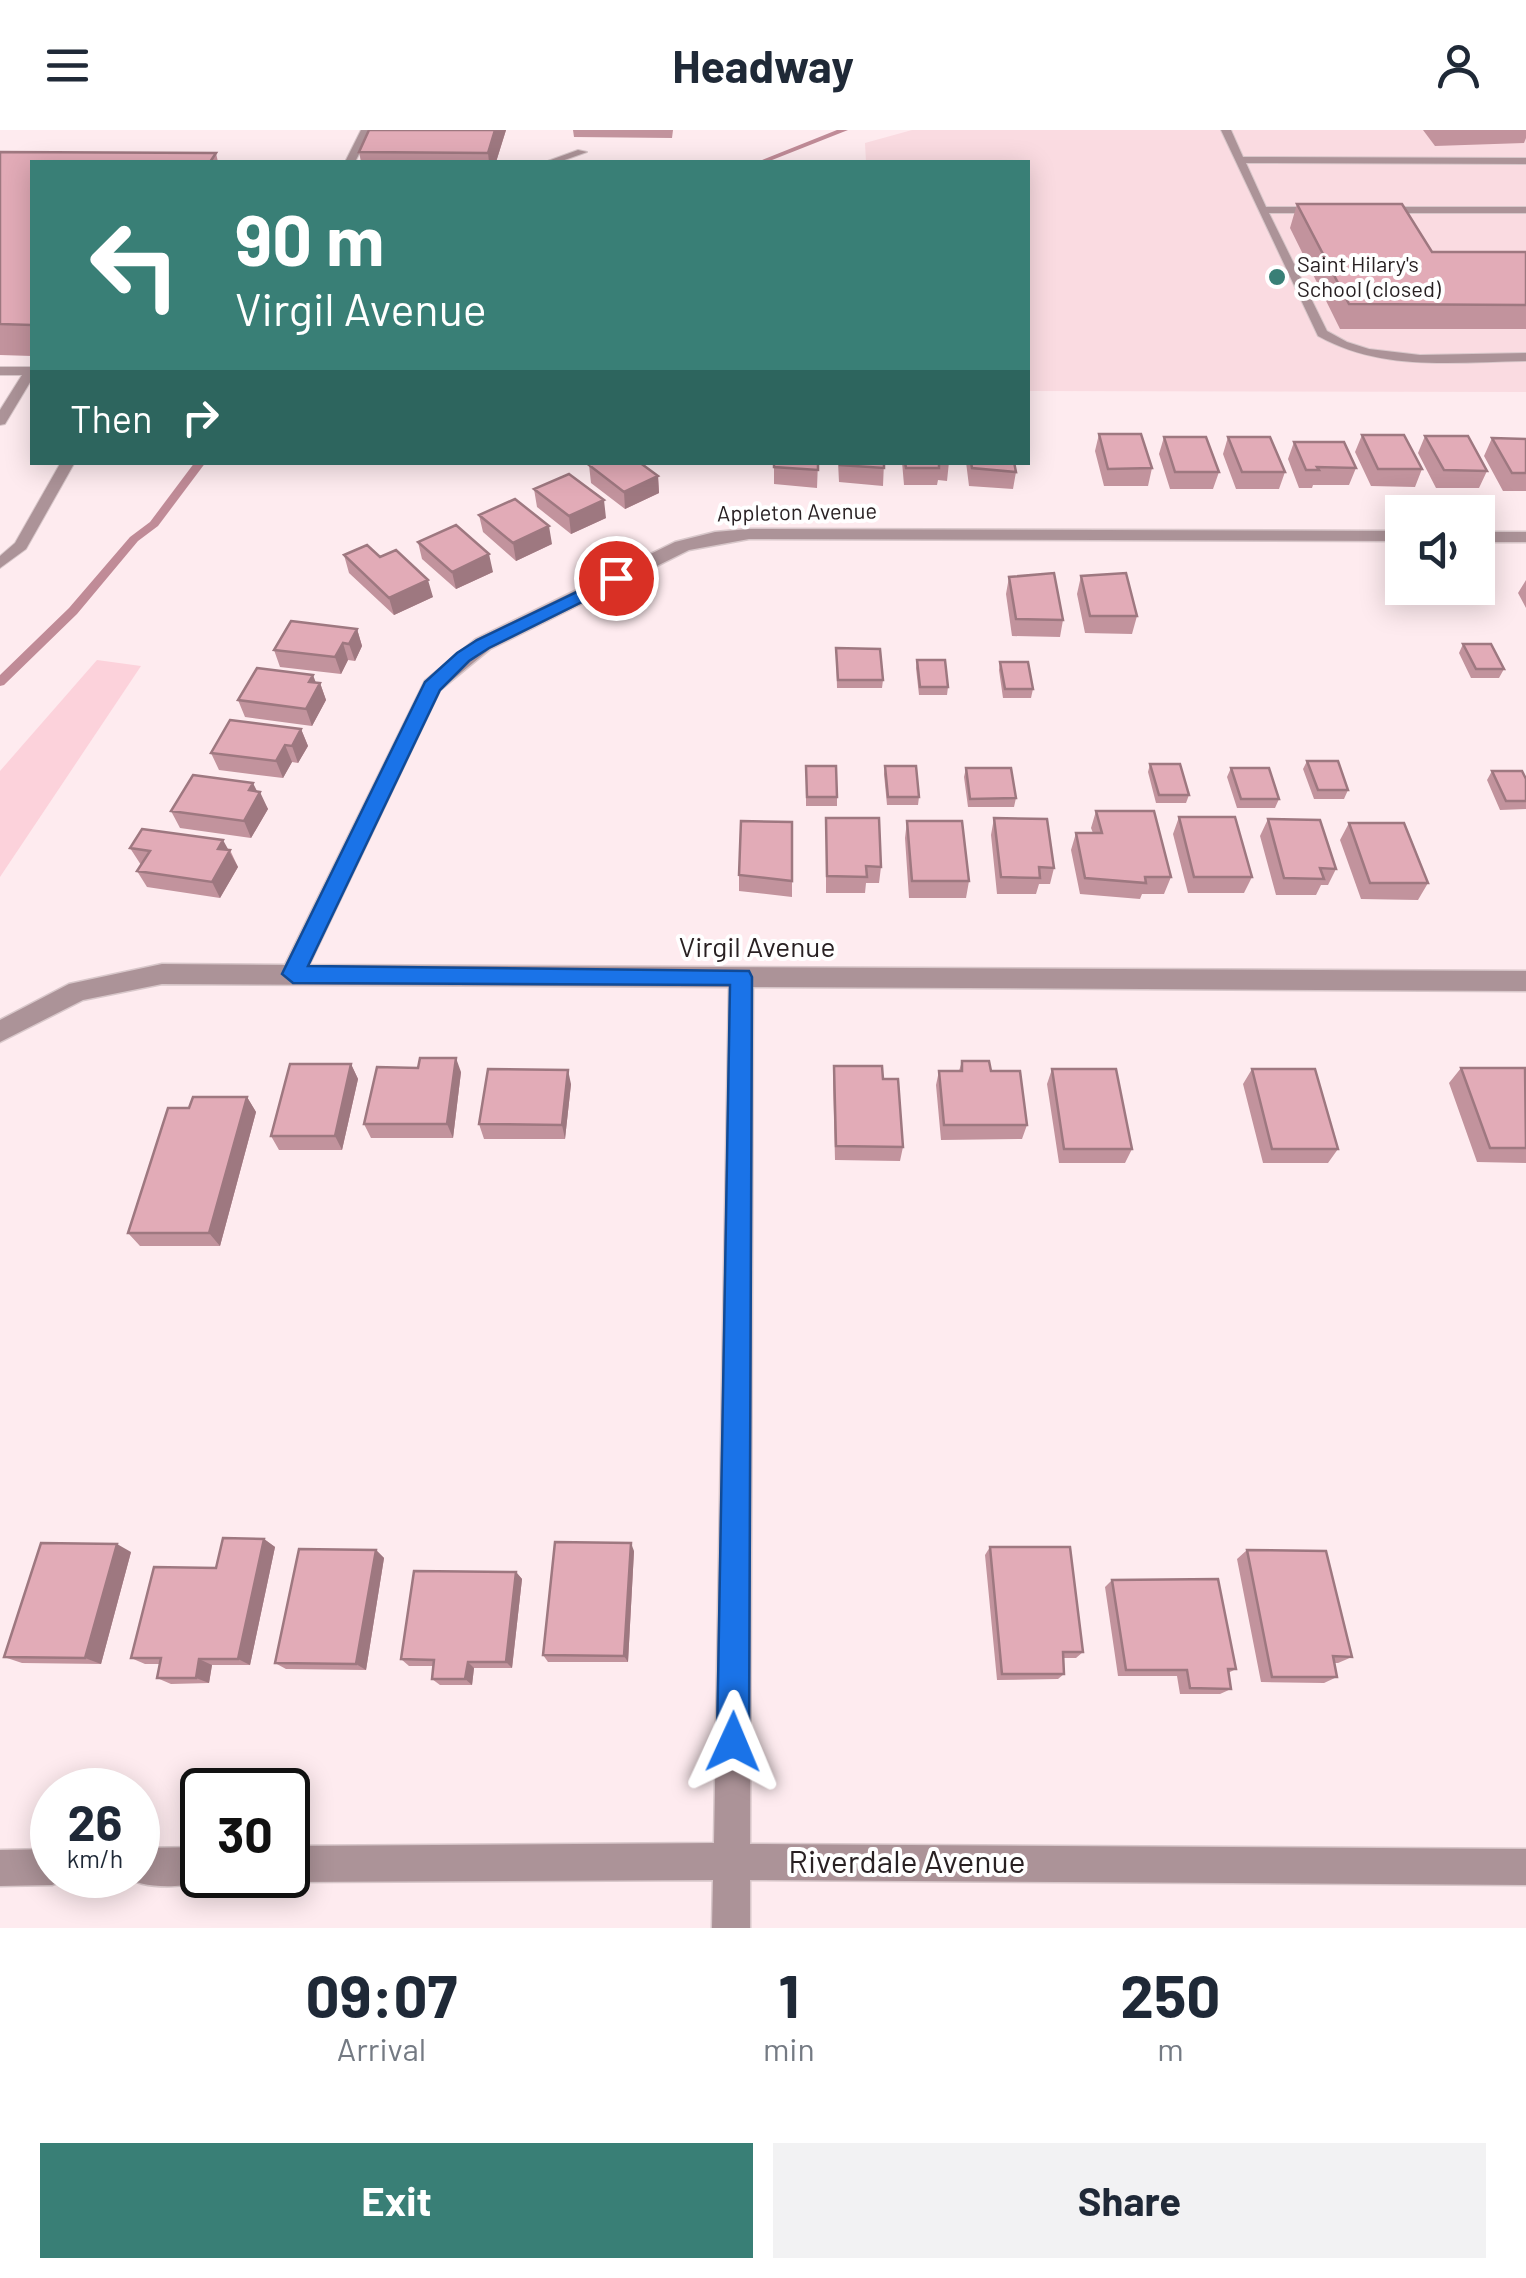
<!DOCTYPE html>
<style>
:root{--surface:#fff;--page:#f2f2f3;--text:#1f2937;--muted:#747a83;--accent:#397f76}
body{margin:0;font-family:Barlow,sans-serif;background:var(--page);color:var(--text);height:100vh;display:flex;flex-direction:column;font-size:38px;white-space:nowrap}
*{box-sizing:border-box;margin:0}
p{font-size:32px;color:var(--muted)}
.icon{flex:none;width:55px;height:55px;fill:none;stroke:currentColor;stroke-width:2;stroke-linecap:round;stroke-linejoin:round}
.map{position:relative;height:1798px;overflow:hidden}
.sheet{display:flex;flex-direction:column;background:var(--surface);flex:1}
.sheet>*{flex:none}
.top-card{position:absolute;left:30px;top:30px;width:1000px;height:305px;border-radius:0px;box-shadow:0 5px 25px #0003;background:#397f76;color:#fff;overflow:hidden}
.tools{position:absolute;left:1385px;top:365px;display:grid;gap:20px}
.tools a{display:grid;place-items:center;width:110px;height:110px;border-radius:0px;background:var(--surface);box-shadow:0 5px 25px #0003;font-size:50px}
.speed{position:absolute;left:30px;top:1638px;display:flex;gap:20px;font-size:50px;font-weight:700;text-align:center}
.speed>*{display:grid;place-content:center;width:130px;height:130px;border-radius:50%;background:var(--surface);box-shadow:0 5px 25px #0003;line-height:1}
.speed small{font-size:25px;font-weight:400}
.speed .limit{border:5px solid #111;border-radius:15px;background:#fff;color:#111}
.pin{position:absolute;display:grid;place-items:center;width:85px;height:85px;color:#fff;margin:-42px;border:5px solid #fff;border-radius:50%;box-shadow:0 2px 10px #0007}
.me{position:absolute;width:110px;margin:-55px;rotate:1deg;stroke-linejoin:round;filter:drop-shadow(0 0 8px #0008)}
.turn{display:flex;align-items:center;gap:35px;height:210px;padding:0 40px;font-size:45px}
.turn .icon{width:130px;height:130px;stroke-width:2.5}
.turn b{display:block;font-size:70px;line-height:85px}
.then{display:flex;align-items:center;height:95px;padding:0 40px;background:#0003;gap:20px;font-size:38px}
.eta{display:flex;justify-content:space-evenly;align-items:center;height:170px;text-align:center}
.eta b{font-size:60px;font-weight:700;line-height:70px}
.button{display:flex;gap:20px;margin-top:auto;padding:20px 40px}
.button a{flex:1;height:115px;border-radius:0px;background:var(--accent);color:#fff;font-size:40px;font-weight:700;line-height:115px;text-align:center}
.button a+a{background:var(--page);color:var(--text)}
header{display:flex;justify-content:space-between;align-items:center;height:130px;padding:0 40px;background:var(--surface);font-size:45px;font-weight:700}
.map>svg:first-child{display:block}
.built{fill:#fadbe1}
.green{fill:#fcd2db}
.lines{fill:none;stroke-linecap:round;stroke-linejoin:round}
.stream{fill:#c08b97;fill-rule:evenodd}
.service-casing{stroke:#d8c7ca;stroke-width:2}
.minor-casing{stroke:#d8c7ca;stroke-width:3}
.service{fill:#ac9398;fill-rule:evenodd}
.minor{fill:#ac9398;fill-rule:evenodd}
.wall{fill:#c2939d}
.shaded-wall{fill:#9e7880}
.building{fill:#e2abb7;stroke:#9e7880;stroke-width:2.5}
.route{fill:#1a73e8;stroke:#114b97;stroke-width:2.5}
.poi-dot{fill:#397f76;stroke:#fff;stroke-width:4}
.labels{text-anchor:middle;stroke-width:8;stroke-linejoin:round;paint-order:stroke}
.far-poi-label{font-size:22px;fill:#292123;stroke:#fff;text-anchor:start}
.far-street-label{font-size:22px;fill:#292123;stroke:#fff}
.street-label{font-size:28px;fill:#292123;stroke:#fff}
.near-street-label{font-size:32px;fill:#292123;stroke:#fff}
</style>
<header><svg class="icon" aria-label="menu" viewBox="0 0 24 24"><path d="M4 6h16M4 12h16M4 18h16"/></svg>Headway<svg class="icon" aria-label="person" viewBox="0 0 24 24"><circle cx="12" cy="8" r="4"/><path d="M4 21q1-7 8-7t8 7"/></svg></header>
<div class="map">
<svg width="1526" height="1798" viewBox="0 0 1526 1798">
<rect width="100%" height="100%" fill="#feebef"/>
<path class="built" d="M912,0H1526V262L1028,261V32H866L865,13Z"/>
<path class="green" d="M97,530L141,536L0,747V641Z"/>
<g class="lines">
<path class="stream" d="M837,0H848L767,32H757Z
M195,332H206L158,396L138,411L77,484L4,555L0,556V545L69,478L130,407L150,392Z"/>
<defs>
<path id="service" d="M361,0H371L355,32H345Z
M1221,0H1231L1243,27L1526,28V34L1246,33L1266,77H1319L1325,80L1319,83H1269L1327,201L1347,212L1369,219L1420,225L1526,223V231C1455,232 1382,242 1318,206Z
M578,20L587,22L559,32H545Z
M1526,77V83H1378L1372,80L1378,77Z
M0,237H32V249L5,294L0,295V280L22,245H0Z
M61,332H75L26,419L0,438V426L15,413Z"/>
<path id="minor" d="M749,399L1402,401V411L749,409L689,420L490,519L440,560L309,835L1526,841V861L753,857L750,1714L1526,1719V1755L750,1750V1798H712L713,1750L288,1752L275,1747L288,1745V1716L714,1713L729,857L162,854L83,870L0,912V890L69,854L162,834L285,835L425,551L476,509L675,412L715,402Z
M1478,402H1526V412H1478Z
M202,1717V1745H216C199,1759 139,1761 124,1745H138V1718Z
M52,1719V1745H67L65,1750L52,1755L0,1756V1720Z"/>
</defs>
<use href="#service" class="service-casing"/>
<use href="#minor" class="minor-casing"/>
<use href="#service" class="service"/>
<use href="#minor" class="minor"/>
</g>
<path class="wall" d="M369,0H506L496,32H361L359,22Z
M573,0H673L672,8L574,7Z
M1423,0H1526V8L1524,13L1435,16Z
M0,22L216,23L218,32H32V226L0,225Z
M1297,74L1432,122H1526V199H1340L1290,98Z
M1099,304L1152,338L1148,356H1104L1095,321Z
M1362,305L1422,339L1415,357L1371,356L1355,322Z
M1425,306L1487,341L1479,358H1436L1418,323Z
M1164,307L1219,342L1213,359H1170L1159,324Z
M1228,307L1285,342L1279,359H1236L1223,324Z
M1492,308L1526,309V361H1503L1484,326Z
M1294,312L1356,338L1349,355H1313L1312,358H1299L1288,329Z
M774,332H818L817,358L774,354Z
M838,332H884L883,356L839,352Z
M902,332H949L947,351L938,350L937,355H904Z
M966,332H1014L1016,342L1013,359L969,356Z
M589,335L658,346L659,363L625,379L591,353Z
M534,359L606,388L571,404L537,377Z
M479,385L552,414L516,431L483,402Z
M418,412L493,442L456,459L422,429Z
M344,425L380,427L433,467L394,485L349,443Z
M1081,446L1137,486L1132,504L1085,503L1077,464Z
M1009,447L1063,490L1060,507L1012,506L1006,464Z
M1526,450V478L1518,463Z
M357,499L362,516L355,531L348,530L341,544L280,537L274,520Z
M1463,514L1504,539L1499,548H1471L1459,523Z
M836,518L883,550L882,558H837Z
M917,530L948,557L947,565H919L916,538Z
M1000,532L1033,559L1031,568H1003L999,540Z
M316,553H320L326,570L312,596L245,587L238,570Z
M301,599L308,616L298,633L292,632L283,648L219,640L211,623Z
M1307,631L1348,660L1344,669H1314L1303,639Z
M1150,634L1189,665L1186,673H1156L1148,642Z
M806,636L837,667V676H806Z
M885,636L919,667L918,675H887L884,644Z
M966,638L1016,668L1014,677H968L964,647Z
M1231,638L1279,669L1275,678H1237L1227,647Z
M1492,641L1526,649V679L1500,680L1487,650Z
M257,662L268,679L251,708L180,698L171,681Z
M1096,681L1171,747L1164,764H1142L1140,769L1080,764L1071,720L1076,703H1093L1091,698Z
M1179,687L1252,747L1244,763H1188L1173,704Z
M826,688L881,737L879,753H866L865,763H826Z
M994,688L1054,738L1050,754H1039L1036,764H997L991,705Z
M1268,689L1336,739L1328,755H1321L1316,765H1276L1260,706Z
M907,691L969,751L966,768H909L905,708Z
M792,692V767L739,761V745Z
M1349,693L1428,753L1418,770L1361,769L1340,710Z
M130,718L230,720L238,737L220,768L147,757L137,741L141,735Z
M962,931L991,941L1027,995L1022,1009L941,1010L936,955L939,941H959Z
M351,934L358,949L342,1020H279L271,1006Z
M834,936L903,1017L900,1031L835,1030L833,951Z
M1461,938L1526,941V1033L1477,1032L1449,953Z
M1052,939L1132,1019L1125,1033H1059L1047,954Z
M1252,939L1338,1019L1328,1033H1263L1243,954Z
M461,942L453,1008H371L364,994Z
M571,954L565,1009H484L479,994Z
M247,967L256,982L220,1116H140L128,1103L189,978Z
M264,1409L275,1417L250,1535H212L209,1553L171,1554L157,1548L160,1534H145L131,1528L216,1438Z
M990,1417L1083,1522L1076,1528H1063L1064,1544L1058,1549L997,1550L985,1425Z
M376,1420L384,1428L366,1540L286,1539L275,1533Z
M1247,1420L1352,1527L1338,1533H1334L1337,1547L1324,1553L1261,1552L1237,1429Z
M634,1421L628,1532H548L543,1525Z
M131,1422L101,1534L22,1533L4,1527Z
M516,1442L522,1449L512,1538H474L472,1555H440L432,1549L434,1536H409L401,1529Z
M1112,1450L1236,1539L1228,1543L1231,1559L1220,1564H1180L1177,1546H1118L1105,1457Z"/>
<path class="shaded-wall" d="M495,0H506L496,32H489L488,23Z
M658,346L659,363L625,379L624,362Z
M604,370L606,388L571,404L569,386Z
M549,396L552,414L516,431L513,413Z
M489,424L493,442L456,459L452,442Z
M428,450L433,467L394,485L389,468Z
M357,499L362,516L355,531L349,514Z
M343,513L348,530L341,544L335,527Z
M313,545L318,558L320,553L326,570L312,596L306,579L309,552Z
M301,599L308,616L298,633L292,616Z
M285,615L292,632L283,648L276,631Z
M253,653L259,665L260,662L268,679L251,708L244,691L249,660Z
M223,710L238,737L220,768L212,752L218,719Z
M456,928L461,942L453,1008L447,994Z
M351,934L358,949L342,1020L335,1006Z
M568,940L571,954L565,1009L562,995Z
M247,967L256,982L220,1116L209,1103Z
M264,1409L275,1417L250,1535L238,1529Z
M631,1413L634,1421L628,1532L624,1526Z
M117,1414L131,1422L101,1534L85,1528Z
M376,1420L384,1428L366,1540L356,1534Z
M516,1442L522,1449L512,1538L506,1532Z
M199,1529L212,1535L209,1553L196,1548Z
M468,1532L474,1538L472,1555L465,1549Z"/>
<path class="building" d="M369,0H495L488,23L359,22Z
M0,22L216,23L210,32H32V195L0,194Z
M1297,74H1402L1432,122H1526V175L1349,174Z
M1099,304H1141L1152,338L1108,339Z
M1362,305H1404L1422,339H1378Z
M1425,306H1468L1487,341L1444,340Z
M1164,307H1206L1219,342H1175Z
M1228,307H1270L1285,342H1242Z
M1492,308L1526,309V343H1512Z
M1294,312H1344L1356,338L1317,337L1319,340H1306Z
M595,332H639L658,346L624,362L589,335Z
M774,332H818V340L774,337Z
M840,332H884V338L840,335Z
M905,332H949V333H939V338H906Z
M971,332H1014L1016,342L972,338Z
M569,344L604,370L569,386L534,359Z
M515,369L549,396L513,413L479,385Z
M456,395L489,424L452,442L418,412Z
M367,415L380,427L396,420L428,450L389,468L344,425Z
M1054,443L1063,490L1016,489L1009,447Z
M1126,443L1137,486H1090L1081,446Z
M291,491L357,499L349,514L343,513L335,527L274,520Z
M1463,514H1491L1504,539H1476Z
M836,518L880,519L883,550H838Z
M917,530H945L948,557H920Z
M1000,532H1028L1033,559H1005Z
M257,538L313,545L309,552L320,553L306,579L238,570Z
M230,590L301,599L292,616L285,615L276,631L211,623Z
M1307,631H1338L1348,660H1318Z
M1150,634H1180L1189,665H1159Z
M806,636H836L837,667H807Z
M885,636H916L919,667H888Z
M966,638H1011L1016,668L970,669Z
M1231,638H1269L1279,669H1241Z
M1492,641H1522L1526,649V671H1506Z
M193,645L253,653L249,660L260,662L244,691L171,681Z
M1096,681H1154L1171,747H1145L1146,753L1085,748L1076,703H1102Z
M1179,687H1235L1252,747H1194Z
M826,688H879L881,737L866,736L867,747L827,746Z
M994,688L1047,689L1054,738L1039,737L1040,748L1001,747Z
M1268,689L1320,690L1336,739L1320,738L1324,749L1284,748Z
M741,691L792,692V751L739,745Z
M907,691H962L969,751H912Z
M1349,693H1404L1428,753H1370Z
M142,699L223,710L218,719L230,720L212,752L137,741L150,721L130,718Z
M420,928H456L447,994H364L377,937L418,938Z
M962,931H989L991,941H1020L1027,995H944L939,941H962Z
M290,934H351L335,1006H271Z
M834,936H882L883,949H898L903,1017L836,1016Z
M1461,938H1525L1526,1018H1490Z
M488,939L568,940L562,995L479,994Z
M1052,939H1116L1132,1019H1064Z
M1252,939H1315L1338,1019H1272Z
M193,967H247L209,1103H128L168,978H189Z
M223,1408L264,1409L238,1529H199L196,1548H157L161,1528H131L154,1437L216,1438Z
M555,1412L631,1413L624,1526L543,1525Z
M41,1413L117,1414L85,1528L4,1527Z
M990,1417H1070L1083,1522H1063L1064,1544H1002Z
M299,1419L376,1420L356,1534L275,1533Z
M1247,1420L1326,1421L1352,1527L1333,1526L1337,1547H1272Z
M414,1441L516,1442L506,1532H468L465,1549H432L434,1530L401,1529Z
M1218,1449L1236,1539H1228L1231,1559L1190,1558L1187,1540H1126L1112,1450Z"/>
<path class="route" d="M616,443L624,448L622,452L489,518L469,531L440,560L308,836L749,841L752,847L749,1612L744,1624L733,1628L722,1624L717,1612L730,855L293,853L282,844L425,552L457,523L477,510Z"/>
<circle class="poi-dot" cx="1277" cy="147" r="10"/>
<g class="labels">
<g class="far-poi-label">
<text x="1297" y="142">Saint Hilary's<tspan x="1297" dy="25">School (closed)</tspan></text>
</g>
<g class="far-street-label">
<text transform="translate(797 382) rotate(-1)" y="8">Appleton Avenue</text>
</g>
<g class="street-label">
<text x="757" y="827">Virgil Avenue</text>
</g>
<g class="near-street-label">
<text x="907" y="1743">Riverdale Avenue</text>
</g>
</g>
</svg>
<div class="tools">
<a><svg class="icon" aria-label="sound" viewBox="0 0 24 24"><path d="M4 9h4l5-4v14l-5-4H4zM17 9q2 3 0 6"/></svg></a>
</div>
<div class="speed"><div>26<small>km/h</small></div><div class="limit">30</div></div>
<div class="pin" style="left:616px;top:448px;background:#d93025"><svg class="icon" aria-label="arrive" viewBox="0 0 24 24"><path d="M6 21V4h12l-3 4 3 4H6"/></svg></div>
<svg class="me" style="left:733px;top:1612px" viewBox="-20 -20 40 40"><path d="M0-17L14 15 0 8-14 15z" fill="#1a73e8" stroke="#fff" stroke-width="4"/></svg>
<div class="top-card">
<div class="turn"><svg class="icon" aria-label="left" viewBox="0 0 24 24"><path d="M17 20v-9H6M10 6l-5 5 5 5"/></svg><div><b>90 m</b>Virgil Avenue</div></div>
<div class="then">Then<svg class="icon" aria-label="right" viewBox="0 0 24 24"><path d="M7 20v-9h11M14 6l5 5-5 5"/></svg></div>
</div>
</div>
<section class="sheet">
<div class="eta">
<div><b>09:07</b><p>Arrival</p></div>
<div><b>1</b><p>min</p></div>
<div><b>250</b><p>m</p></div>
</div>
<div class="button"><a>Exit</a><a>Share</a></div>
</section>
